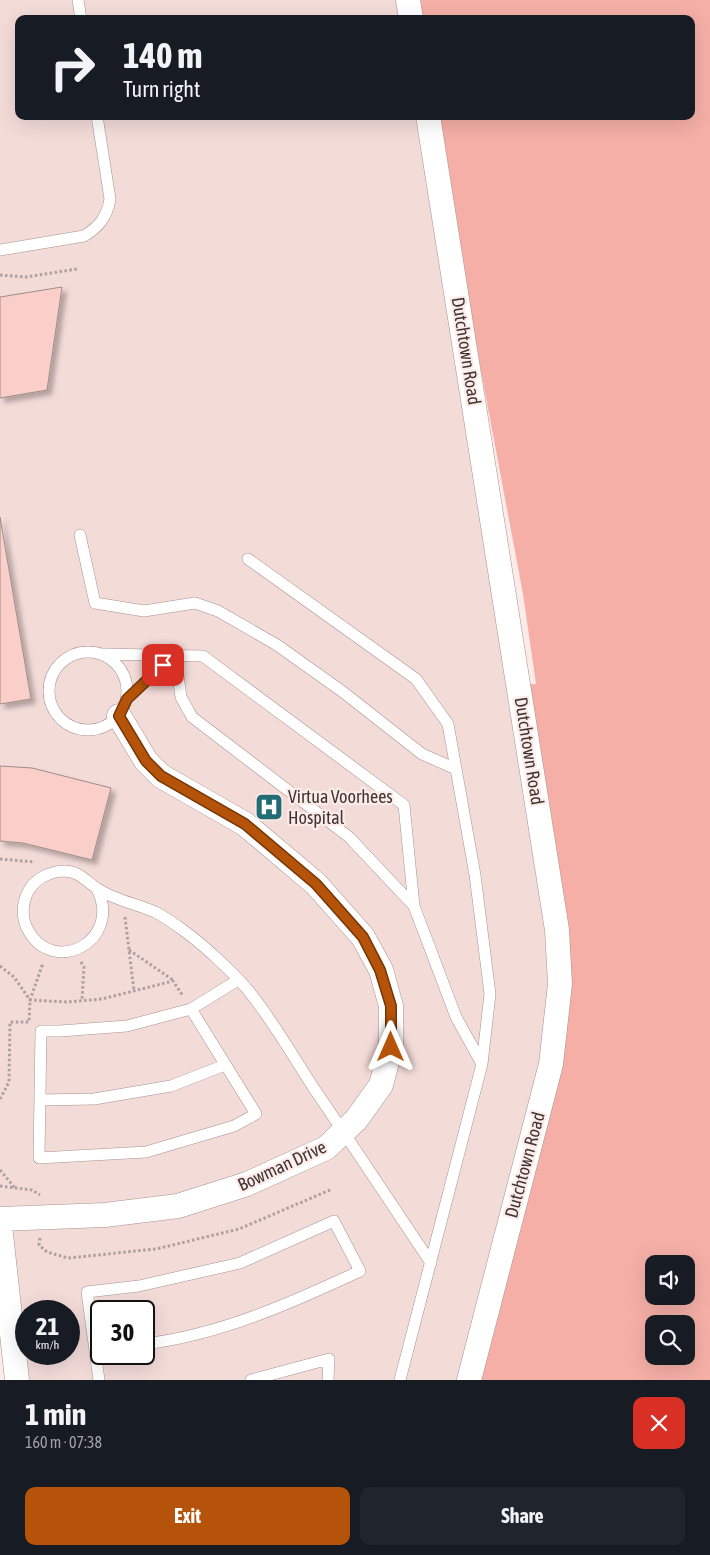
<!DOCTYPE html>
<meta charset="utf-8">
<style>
:root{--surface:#171b24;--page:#20242c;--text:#f1f3f6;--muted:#9ea1a6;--accent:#b45309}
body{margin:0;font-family:"Asap Condensed",sans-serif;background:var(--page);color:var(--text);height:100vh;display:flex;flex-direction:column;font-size:19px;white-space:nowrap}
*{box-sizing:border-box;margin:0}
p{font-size:16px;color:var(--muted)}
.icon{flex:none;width:28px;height:28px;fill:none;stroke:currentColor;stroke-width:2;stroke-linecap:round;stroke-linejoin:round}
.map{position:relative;height:1380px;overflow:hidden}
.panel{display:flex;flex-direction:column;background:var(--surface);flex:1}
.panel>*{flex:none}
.top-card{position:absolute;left:15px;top:15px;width:680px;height:105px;border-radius:10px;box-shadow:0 5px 20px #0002;background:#171b24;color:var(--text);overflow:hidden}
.fabs{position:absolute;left:645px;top:1255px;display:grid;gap:10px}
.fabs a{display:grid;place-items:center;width:50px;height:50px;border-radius:10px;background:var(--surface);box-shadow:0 5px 20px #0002;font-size:25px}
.speed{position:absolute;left:15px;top:1300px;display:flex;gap:10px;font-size:25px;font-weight:700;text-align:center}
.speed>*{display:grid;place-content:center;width:65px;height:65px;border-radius:50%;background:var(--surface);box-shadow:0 5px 20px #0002;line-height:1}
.speed small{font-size:12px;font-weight:400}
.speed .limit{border:2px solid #111;border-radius:8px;background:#fff;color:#111}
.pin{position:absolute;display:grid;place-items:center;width:42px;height:42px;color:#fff;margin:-21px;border-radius:10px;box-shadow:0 2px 8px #0006}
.me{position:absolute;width:55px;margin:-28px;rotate:0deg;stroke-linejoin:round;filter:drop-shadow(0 0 4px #0008)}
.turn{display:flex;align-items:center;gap:18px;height:105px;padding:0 25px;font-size:22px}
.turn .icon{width:65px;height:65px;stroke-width:2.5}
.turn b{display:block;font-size:35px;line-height:42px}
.round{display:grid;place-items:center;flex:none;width:52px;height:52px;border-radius:10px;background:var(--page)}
.summary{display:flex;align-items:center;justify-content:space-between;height:85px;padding:0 25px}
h1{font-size:30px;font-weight:700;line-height:38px}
.cta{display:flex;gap:10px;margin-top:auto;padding:10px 25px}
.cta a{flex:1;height:58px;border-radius:10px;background:var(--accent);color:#fff;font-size:20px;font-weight:700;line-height:58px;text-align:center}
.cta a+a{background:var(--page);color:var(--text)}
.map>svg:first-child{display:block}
.built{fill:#f3dbd8;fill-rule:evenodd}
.green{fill:#f5afa7;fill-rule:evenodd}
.building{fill:#facfca;stroke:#a08c89;filter:url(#shadow)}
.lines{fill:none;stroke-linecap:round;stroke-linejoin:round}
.lane-casing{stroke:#a7928f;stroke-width:12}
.street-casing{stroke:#a7928f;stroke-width:25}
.path{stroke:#aea09e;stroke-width:3;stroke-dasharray:2.5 2.5;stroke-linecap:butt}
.lane{stroke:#fff;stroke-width:11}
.street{stroke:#fff;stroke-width:24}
.route-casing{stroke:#753606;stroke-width:12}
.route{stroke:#b45309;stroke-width:9}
.labels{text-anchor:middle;stroke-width:4.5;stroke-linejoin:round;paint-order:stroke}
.street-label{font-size:18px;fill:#3e3634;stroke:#fdebe9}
.poi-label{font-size:18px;fill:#3e3634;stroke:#fdebe9;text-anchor:start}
</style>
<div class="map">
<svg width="710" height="1380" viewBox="0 0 710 1380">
<defs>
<filter id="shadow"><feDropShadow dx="4.5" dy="4.5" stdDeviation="2.5" flood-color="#0004"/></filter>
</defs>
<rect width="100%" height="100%" fill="#fdebe9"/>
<path class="built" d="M0,0H408L411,19H19V116H428L560,984L469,1380H17L0,1225ZM26,1311H69V1354H26ZM101,1311H144V1354H101Z"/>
<path class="green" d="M411,0H710V1380H469L560,984L518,684H536L523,594L433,116H691V19H415ZM654,1264H686V1296H654ZM654,1324H686V1356H654Z"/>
<path class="building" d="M62,287L47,390L0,398V297Z
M0,517L31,699L0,704Z
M0,766L32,768L111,788L92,860L23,843L0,841Z"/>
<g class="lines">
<defs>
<path id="lane" d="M78,0L81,19
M0,250L84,236C99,227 107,217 110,199L97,116
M80,535L95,603L144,611L195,603L218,611L277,645L343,692L422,754L456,769
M248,559L416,679L448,724L475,875L490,994L482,1064L400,1380
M49 691a39 39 0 1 1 78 0a39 39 0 1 1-78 0Z
M101,654L203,656L404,805L414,906L456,1017L482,1064
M175,654L181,697L192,717L349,837L414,906
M127,699L175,654
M97,889C123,941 53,977 28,930C21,918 22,902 29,890C36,878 51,871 65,871C81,872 86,882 98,889C114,900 137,904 155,912C171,920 197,940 211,953C224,965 240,979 251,994C275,1024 294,1058 315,1090C354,1147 392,1205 431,1263
M191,1009L256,1114L234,1126L146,1152L39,1158L41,1031H60L127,1026L191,1009L238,980
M40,1100L94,1099L171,1086L225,1065
M99,1380L87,1292L139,1286L240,1263L334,1221L360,1271C291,1303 220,1335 144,1344
M251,1380L329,1359L328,1380"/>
<path id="street" d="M408,0L411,19
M428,116L557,930L560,984L551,1064L469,1380
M0,1219L105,1215L178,1206L247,1184L326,1148L343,1132L356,1120L381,1085L391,1047V1006L381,970L363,937L316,884L245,824L161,776L146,761L119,716
M0,1225L17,1380"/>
</defs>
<use href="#lane" class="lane-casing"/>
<use href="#street" class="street-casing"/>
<path class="path" d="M0,275L26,277L77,269
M0,859L35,862
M125,917L134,991
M129,950L173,980
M81,962L84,967L82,1000
M0,966L14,977L30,1000L67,1002L102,999L173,981L183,996
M0,1099L9,1082L10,1022H29L30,1000L43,963
M0,1170L15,1188
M0,1186L32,1190L40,1195
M40,1238L39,1245L47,1252L68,1258L156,1249L239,1229L330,1190"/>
<use href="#lane" class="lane"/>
<use href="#street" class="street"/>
</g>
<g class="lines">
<defs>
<path id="route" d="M163,665L127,699L119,716L146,761L161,776L245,824L316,884L363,937L380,970L391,1006V1047"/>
</defs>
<use href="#route" class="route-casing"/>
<use href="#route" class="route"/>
</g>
<defs>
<symbol id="hospital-square" viewBox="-11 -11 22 22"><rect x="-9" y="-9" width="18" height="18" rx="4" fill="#226c76" stroke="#fdebe9"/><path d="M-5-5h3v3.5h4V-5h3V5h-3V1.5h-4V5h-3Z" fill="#fff"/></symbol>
</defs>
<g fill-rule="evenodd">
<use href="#hospital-square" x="253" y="791" width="32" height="32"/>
</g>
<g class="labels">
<g class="street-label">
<text transform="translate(466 351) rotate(81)" y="6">Dutchtown Road</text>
<text transform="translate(529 751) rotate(81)" y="6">Dutchtown Road</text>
<text transform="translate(525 1165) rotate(-75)" y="6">Dutchtown Road</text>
<text transform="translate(282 1166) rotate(-25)" y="6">Bowman Drive</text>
</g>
<g class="poi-label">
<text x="288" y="803">Virtua Voorhees<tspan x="288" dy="21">Hospital</tspan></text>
</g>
</g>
</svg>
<div class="fabs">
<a><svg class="icon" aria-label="sound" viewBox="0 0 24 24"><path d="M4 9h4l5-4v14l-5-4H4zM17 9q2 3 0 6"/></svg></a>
<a><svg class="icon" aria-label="search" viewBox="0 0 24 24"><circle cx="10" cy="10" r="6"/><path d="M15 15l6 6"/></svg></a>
</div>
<div class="speed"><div>21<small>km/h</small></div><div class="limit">30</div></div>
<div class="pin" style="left:163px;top:665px;background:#d93025"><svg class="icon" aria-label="arrive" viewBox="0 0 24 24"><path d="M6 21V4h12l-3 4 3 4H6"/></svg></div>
<svg class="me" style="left:391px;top:1047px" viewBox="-20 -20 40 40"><path d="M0-17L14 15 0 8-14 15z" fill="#b45309" stroke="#fff" stroke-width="4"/></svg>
<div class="top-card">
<div class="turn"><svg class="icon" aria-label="right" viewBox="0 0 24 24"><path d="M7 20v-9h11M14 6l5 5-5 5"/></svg><div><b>140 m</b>Turn right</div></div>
</div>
</div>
<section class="panel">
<div class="summary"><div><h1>1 min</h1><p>160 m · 07:38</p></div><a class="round" style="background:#d93025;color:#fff"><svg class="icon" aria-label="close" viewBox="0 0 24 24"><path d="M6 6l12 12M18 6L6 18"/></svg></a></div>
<div class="cta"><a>Exit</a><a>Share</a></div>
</section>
